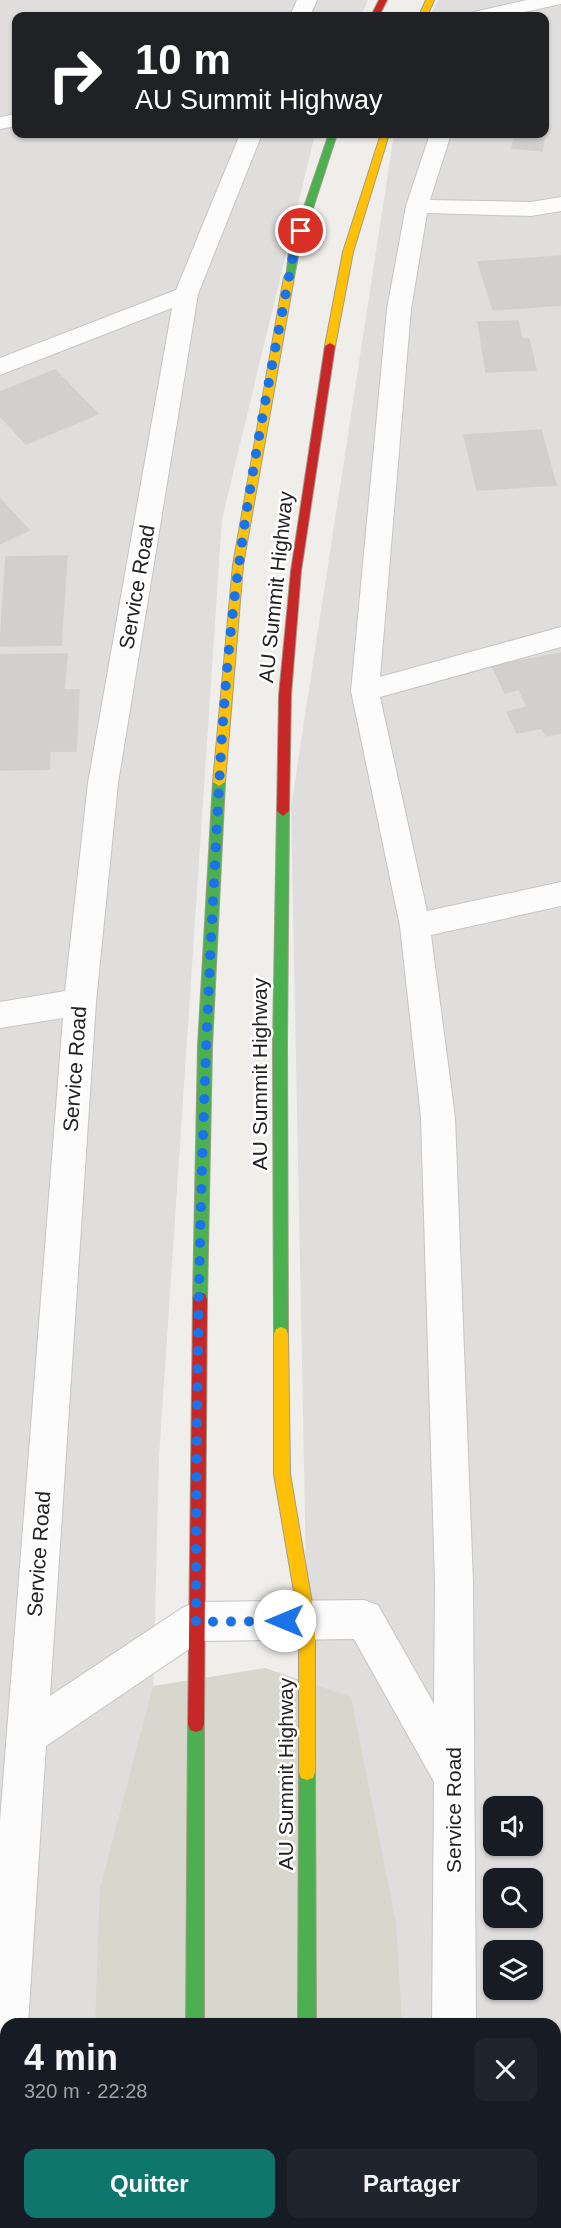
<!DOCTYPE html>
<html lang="fr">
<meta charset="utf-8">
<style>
:root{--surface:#171b24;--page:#20242c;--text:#f1f3f6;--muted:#9ea1a6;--accent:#0f766e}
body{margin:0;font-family:Helvetica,sans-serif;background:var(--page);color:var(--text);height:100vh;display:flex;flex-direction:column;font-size:22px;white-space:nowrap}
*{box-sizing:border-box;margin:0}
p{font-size:20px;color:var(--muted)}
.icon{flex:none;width:33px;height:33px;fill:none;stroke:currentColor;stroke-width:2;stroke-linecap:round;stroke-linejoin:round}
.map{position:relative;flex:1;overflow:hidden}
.side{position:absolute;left:0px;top:2018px;width:561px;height:212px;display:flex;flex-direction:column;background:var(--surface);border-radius:18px 18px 0 0;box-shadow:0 2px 4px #0004}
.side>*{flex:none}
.guide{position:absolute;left:12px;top:12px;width:537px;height:126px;border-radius:12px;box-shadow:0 2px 4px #0004;background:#202124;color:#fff;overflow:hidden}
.fabs{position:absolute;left:483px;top:1796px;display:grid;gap:12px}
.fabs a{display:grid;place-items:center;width:60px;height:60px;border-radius:12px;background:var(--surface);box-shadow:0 2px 4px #0004;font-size:30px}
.pin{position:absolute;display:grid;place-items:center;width:51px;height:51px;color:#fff;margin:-26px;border:3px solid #fff;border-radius:50%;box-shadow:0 2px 6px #0007}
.me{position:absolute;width:66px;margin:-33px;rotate:270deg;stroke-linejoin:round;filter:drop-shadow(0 0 4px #0008)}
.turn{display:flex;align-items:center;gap:21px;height:126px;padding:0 24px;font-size:27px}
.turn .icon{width:78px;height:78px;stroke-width:2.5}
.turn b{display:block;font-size:42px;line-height:51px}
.round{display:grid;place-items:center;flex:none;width:63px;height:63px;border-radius:12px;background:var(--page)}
.summary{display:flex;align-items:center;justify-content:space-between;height:102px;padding:0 24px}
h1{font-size:36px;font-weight:700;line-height:45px}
.action{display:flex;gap:12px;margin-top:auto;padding:12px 24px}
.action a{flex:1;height:69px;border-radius:12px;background:var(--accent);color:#fff;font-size:24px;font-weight:700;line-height:69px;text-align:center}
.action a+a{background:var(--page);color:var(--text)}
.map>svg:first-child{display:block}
.residential{fill:#dfdedc;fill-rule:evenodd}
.construction{fill:#d8d7cd}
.building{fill:#d2d0ce;stroke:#d2d0cc;stroke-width:1.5}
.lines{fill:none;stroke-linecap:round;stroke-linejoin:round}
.street-casing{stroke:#c5c5c3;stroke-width:2}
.fast-casing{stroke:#a49c89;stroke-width:2}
.slow-casing{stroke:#a49c89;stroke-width:2}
.jam-casing{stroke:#a49c89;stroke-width:2}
.street{fill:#fdfcfc;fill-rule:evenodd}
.fast{fill:#4caf50;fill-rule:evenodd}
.slow{fill:#ffc107;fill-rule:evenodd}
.jam{fill:#c62828;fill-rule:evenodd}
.route{stroke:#1a73e8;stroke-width:10;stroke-dasharray:0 18}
.labels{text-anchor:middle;stroke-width:5;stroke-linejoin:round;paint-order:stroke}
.street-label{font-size:21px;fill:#222;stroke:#fff}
</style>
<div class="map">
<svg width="561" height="2228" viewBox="0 0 561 2228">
<rect width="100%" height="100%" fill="#efeeeb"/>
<path class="residential" d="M0,0H368L361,16H16V134H315L222,519L159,1457L145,2023L6,2024V2223H140V2228H0Z
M438,0H561V2228H319V2223H555V2024L315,2023L291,807L394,134H544V16H430ZM494,1806H532V1845H494ZM494,1878H532V1917H494ZM494,1950H532V1989H494Z"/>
<path class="construction" d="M265,1668L351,1697L396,1923L402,2023L95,2024L100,1888L153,1686Z
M88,2223H414V2228H88Z"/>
<path class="building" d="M514,137L544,140L542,151L512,148Z
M561,256V305L493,310L478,262Z
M518,321L522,339H529L536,370L486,372L478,322Z
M55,370L98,414L26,444L0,416V392Z
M541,430L556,485L477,490L464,435Z
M0,499L29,530L0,544Z
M67,556L61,645L0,646L6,557Z
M561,653V733L546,736L542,728L517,733L507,712L527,707L519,689L505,693L492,666Z
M67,654L64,690H79L76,751H50L49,769L0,770V655Z"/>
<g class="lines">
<defs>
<path id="street" d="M297,0H317L310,16H290Z
M527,0H561V4L506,16H471L474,12Z
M16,114V126L0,129V117Z
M240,134H262L198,294L118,783L96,1002L50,1696L182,1608L196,1602L364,1600L378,1605L434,1704L435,1582L421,1117L400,926L351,691L387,309L406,206L430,134H451L430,200L531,202L561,197V211L531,216L427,213L411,309L380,677L561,627V647L380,697L427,911L561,882V906L431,935L455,1117L473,1582L476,2024H432L434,1782L354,1639L201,1641L46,1746L28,2024H6V2164L0,2167V1821L63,1018L0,1028V1002L65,991L88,783L172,308L0,375V358L176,290Z
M435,2223H481L482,2228H436Z"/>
<path id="fast" d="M329,134H337L299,251L294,277L286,279L289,251Z
M219,778L225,782L212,1046L207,1299L205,1304L200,1306L195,1304L193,1299L198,1046L213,782Z
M283,806L289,811L287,1044L288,1334L286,1339L281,1341L276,1339L274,1334L273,1044L277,811Z
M196,1716L202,1718L204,1724V2024H186L188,1724L190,1718Z
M307,1764L313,1766L315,1772L316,2024H298L299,1772L301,1766Z
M186,2223H204V2228H186Z
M298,2223H316V2228H298Z"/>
<path id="slow" d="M426,0H434L427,16H419Z
M381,134H389L353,252L335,346L330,349L325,346L343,252Z
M289,274L294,277L243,565L225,782L219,786L213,782L233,565L284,277Z
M281,1327L286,1329L288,1334L290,1474L315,1621V1772L313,1778L307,1780L301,1778L299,1772V1621L274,1474V1334L276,1329Z"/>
<path id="jam" d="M379,0H387L379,16H371Z
M330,343L335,346L301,571L291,695L289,811L283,816L277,811L279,695L291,571L325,346Z
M200,1292L205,1294L207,1299L204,1724L202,1730L196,1732L190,1730L188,1724L193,1299L195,1294Z"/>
</defs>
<use href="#street" class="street-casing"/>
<use href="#fast" class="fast-casing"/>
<use href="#slow" class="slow-casing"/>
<use href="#jam" class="jam-casing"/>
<use href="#street" class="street"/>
<use href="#fast" class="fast"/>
<use href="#slow" class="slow"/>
<use href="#jam" class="jam"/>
</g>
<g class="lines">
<path class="route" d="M285,1621L196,1622C196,1382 200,1142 213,902C219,789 223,676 239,564C253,459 274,355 294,251L301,231"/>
</g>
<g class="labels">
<g class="street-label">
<text transform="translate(137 587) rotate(-80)" y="7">Service Road</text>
<text transform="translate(276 587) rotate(-84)" y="7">AU Summit Highway</text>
<text transform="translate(75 1069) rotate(-86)" y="7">Service Road</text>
<text transform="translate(260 1074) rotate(-90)" y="7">AU Summit Highway</text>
<text transform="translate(39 1554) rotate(-86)" y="7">Service Road</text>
<text transform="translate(286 1774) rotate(-90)" y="7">AU Summit Highway</text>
<text transform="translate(454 1810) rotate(-90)" y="7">Service Road</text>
</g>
</g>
</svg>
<div class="fabs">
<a><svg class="icon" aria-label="sound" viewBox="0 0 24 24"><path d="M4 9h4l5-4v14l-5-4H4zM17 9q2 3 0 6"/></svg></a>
<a><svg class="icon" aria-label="search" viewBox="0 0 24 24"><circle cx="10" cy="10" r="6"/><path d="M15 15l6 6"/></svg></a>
<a><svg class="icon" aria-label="layers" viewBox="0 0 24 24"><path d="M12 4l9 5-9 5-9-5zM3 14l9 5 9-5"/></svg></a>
</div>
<div class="pin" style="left:301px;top:231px;background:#d93025"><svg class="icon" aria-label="arrive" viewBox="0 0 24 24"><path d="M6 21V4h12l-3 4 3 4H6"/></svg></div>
<svg class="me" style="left:285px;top:1621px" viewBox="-20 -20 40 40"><circle r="19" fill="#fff"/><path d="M0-13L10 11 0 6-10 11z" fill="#1a73e8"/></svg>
<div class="guide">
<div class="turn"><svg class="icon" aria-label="right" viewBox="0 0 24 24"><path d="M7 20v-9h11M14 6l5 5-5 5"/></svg><div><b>10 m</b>AU Summit Highway</div></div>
</div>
<section class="side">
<div class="summary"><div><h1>4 min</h1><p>320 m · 22:28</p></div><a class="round"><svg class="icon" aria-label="close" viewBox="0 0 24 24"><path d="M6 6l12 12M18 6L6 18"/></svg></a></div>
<div class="action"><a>Quitter</a><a>Partager</a></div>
</section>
</div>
